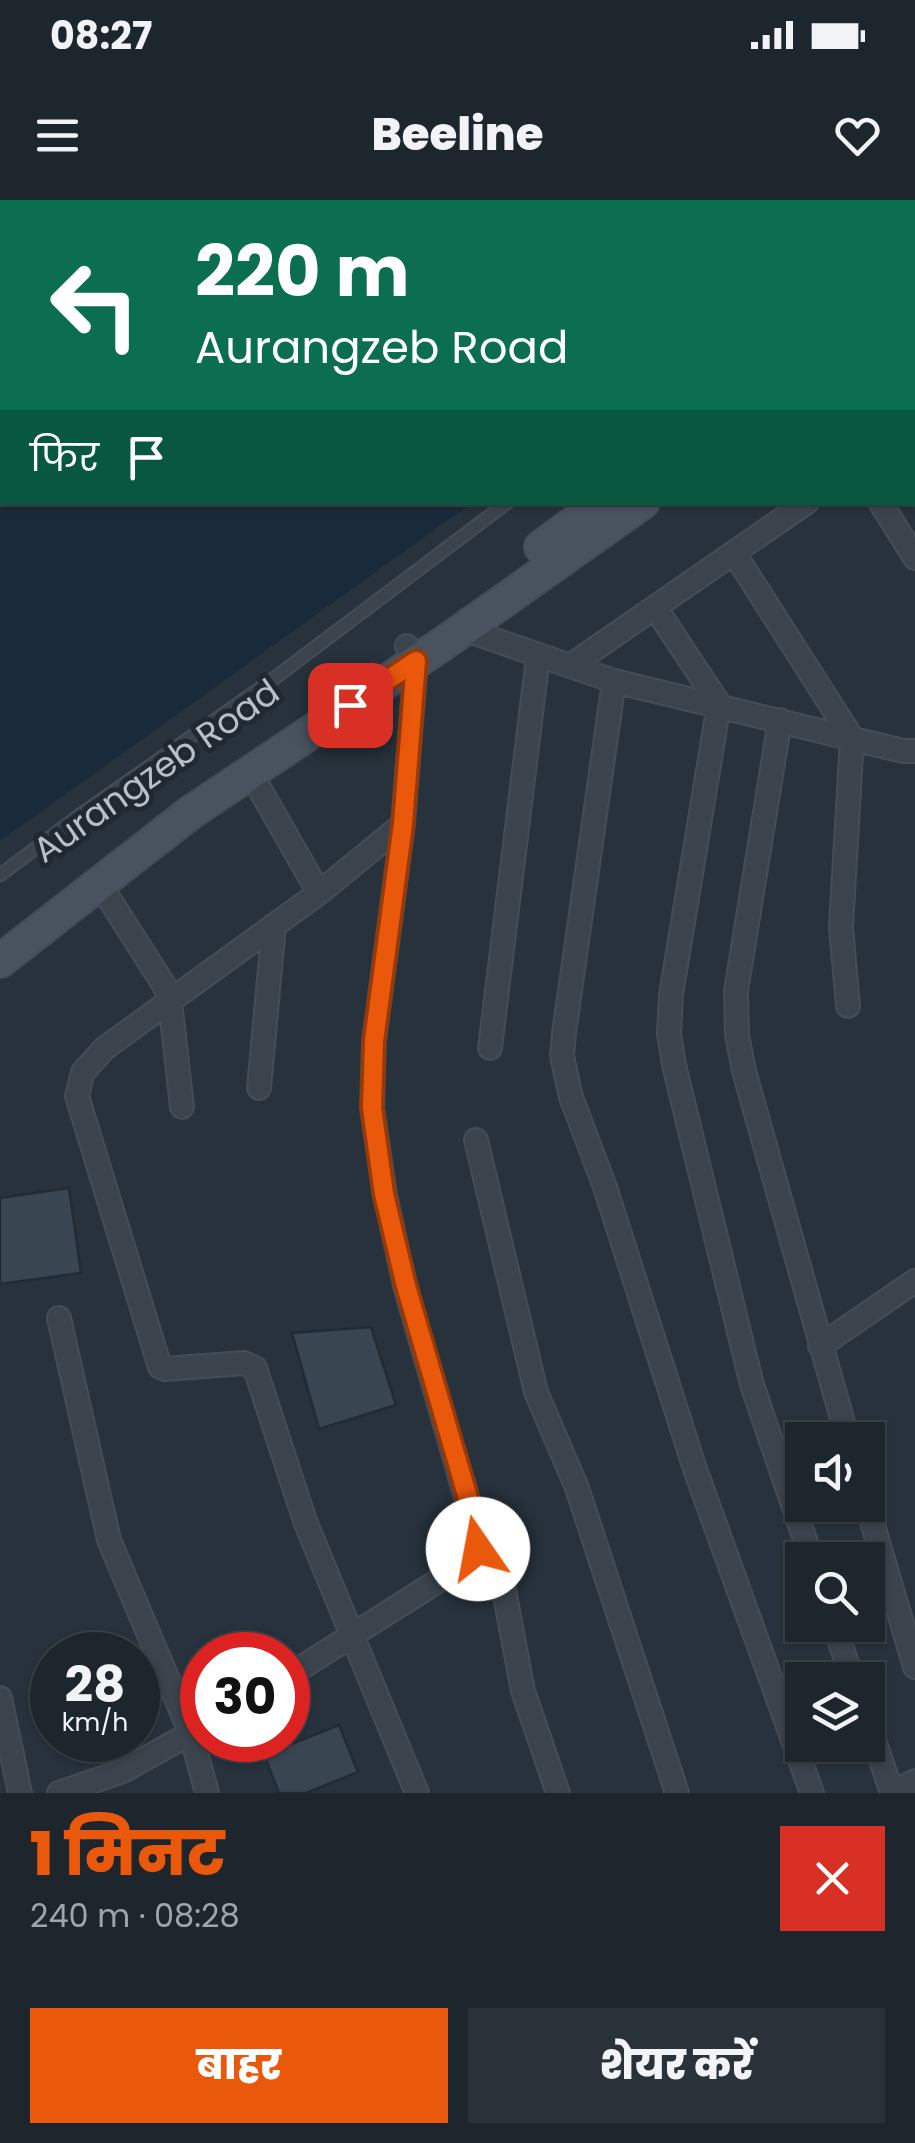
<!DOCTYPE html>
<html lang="hi">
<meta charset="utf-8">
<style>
:root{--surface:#1d262d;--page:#2a3239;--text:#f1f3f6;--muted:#a0a5aa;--line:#3b4349;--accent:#ea580c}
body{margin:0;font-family:Poppins,"Noto Sans Devanagari",sans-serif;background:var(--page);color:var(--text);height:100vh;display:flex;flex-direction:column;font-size:38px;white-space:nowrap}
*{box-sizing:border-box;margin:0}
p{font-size:32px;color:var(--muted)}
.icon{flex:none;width:55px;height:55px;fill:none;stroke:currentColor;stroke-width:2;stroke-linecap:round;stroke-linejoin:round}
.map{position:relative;height:1593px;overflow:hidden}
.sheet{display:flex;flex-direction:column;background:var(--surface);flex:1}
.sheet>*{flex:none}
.banner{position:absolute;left:0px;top:0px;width:915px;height:305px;box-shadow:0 2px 8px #0004,0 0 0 2px var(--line);background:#0b6e4f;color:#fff;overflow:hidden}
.fabs{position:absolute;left:785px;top:1222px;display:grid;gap:20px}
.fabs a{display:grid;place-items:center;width:100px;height:100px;border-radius:0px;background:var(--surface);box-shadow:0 2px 8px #0004,0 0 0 2px var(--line);font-size:50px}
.speed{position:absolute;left:30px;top:1432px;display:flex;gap:20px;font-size:50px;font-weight:700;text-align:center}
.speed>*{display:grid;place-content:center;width:130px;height:130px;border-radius:50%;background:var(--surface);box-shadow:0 2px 8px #0004,0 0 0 2px var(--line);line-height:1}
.speed small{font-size:25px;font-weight:400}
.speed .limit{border:15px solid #d22;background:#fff;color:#111}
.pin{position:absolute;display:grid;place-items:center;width:85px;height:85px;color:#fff;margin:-42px;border-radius:20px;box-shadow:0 5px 15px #0006}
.me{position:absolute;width:110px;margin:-55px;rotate:348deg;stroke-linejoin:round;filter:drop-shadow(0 0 8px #0008)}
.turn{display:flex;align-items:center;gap:35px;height:210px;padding:0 30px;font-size:45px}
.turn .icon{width:130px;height:130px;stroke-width:2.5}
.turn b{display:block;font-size:70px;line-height:85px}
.then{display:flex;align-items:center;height:95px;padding:0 30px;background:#0003;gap:20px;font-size:38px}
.round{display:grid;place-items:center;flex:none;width:105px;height:105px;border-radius:0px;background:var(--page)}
.summary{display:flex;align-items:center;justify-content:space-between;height:170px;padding:0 30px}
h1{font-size:60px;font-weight:800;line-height:75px;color:var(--accent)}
.button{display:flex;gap:20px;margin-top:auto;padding:20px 30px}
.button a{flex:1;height:115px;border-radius:0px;background:var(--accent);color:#fff;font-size:40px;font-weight:800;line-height:115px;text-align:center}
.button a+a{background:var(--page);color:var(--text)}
.status{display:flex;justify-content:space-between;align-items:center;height:70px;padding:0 50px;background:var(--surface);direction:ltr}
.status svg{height:28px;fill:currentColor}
header{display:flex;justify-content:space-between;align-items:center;height:130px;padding:0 30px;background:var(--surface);font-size:45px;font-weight:800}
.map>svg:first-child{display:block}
.water{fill:#1b2a3a}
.building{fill:#394652;stroke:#222b34;stroke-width:2.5}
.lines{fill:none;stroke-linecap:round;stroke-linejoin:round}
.lane-casing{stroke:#444d56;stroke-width:15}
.street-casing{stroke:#444d56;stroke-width:26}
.secondary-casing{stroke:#444d56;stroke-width:36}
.lane{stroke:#3b444d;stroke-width:11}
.street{stroke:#3b444d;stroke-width:22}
.secondary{stroke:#49535f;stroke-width:32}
.route-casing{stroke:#983908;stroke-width:25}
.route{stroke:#ea580c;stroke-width:18}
.labels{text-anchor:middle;stroke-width:10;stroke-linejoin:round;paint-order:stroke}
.street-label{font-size:35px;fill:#b7bfc8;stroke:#202932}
</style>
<div class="status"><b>08:27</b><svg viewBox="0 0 49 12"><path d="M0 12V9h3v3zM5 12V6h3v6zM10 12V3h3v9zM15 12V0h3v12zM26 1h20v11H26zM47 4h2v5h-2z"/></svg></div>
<header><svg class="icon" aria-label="menu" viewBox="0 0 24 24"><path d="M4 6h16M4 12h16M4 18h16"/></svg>Beeline<svg class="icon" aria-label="heart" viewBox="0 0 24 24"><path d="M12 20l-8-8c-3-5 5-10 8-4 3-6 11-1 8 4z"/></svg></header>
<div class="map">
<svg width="915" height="1593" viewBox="0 0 915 1593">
<rect width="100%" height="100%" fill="#27323c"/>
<path class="water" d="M0,0H860L2,2V302L472,303L0,641Z"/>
<path class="building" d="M69,988L81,1073L0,1084V998Z
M371,1127L396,1205L319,1229L292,1133Z
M339,1525L358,1572L306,1593H279L264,1555Z"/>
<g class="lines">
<defs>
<path id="lane" d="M912,12L915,10
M0,675L76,618L276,477L508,302"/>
<path id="street" d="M912,200L915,204
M912,228L915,227
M880,302L915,358
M734,353L852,538L841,727L848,806
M655,407L719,504L671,795L669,834L674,865L752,1185L812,1360
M463,429L614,481L903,551H915
M570,466L807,302
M614,481L564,833L562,856L571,897L605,987L695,1269L812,1593
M780,520L736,791L737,835L744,871L848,1240
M250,572L319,693
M403,624L319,693L105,848L83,872L77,896L160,1167L165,1169L244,1163L255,1168L305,1321L417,1593
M99,683L164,785L170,801L182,907
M490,848L538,457
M259,888L274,725
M476,940L536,1192L577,1288L677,1593
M59,1118L109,1340L191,1534L207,1593
M820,1146L915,1081
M867,1305L915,1467
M479,1343L503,1385L523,1491L558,1593
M834,1425L853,1480
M288,1476L471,1360L476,1355L479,1343L405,1086L385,994L372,908L374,841L403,624L416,461L407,446
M0,1498L20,1593
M868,1522L892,1593L915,1581
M59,1593L123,1571L200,1528"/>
<path id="secondary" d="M912,82L915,80
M912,114L915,112
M541,347L603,302
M0,761L190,613L444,443L643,302"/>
</defs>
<use href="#lane" class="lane-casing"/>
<use href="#street" class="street-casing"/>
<use href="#secondary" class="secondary-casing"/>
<use href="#lane" class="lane"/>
<use href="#street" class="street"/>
<use href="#secondary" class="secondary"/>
</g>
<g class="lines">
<defs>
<path id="route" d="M350,505L416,461L403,624L374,841L372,908L384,994L406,1086L479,1336L478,1349"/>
</defs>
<use href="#route" class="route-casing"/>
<use href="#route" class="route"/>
</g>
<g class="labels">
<g class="street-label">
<text transform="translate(156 571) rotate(-35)" y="12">Aurangzeb Road</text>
</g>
</g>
</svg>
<div class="fabs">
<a><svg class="icon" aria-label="sound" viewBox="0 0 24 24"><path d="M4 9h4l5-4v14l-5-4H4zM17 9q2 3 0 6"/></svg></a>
<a><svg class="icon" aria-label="search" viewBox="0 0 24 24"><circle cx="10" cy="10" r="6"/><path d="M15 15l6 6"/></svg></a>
<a><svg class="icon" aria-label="layers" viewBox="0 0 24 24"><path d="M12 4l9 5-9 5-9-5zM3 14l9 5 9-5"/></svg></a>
</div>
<div class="speed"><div>28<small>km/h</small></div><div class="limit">30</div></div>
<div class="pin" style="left:350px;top:505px;background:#d93025"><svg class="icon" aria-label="arrive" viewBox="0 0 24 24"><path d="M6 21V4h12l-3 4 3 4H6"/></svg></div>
<svg class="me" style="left:478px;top:1349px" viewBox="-20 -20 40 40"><circle r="19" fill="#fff"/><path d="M0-13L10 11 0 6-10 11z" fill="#ea580c"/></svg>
<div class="banner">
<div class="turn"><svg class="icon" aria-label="left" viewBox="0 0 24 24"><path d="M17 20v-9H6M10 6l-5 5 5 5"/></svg><div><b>220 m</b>Aurangzeb Road</div></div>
<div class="then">फिर<svg class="icon" aria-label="arrive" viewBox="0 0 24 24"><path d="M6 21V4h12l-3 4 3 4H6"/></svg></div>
</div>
</div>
<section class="sheet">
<div class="summary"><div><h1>1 मिनट</h1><p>240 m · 08:28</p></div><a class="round" style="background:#d93025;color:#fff"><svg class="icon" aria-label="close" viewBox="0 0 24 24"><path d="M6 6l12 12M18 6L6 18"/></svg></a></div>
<div class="button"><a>बाहर</a><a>शेयर करें</a></div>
</section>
